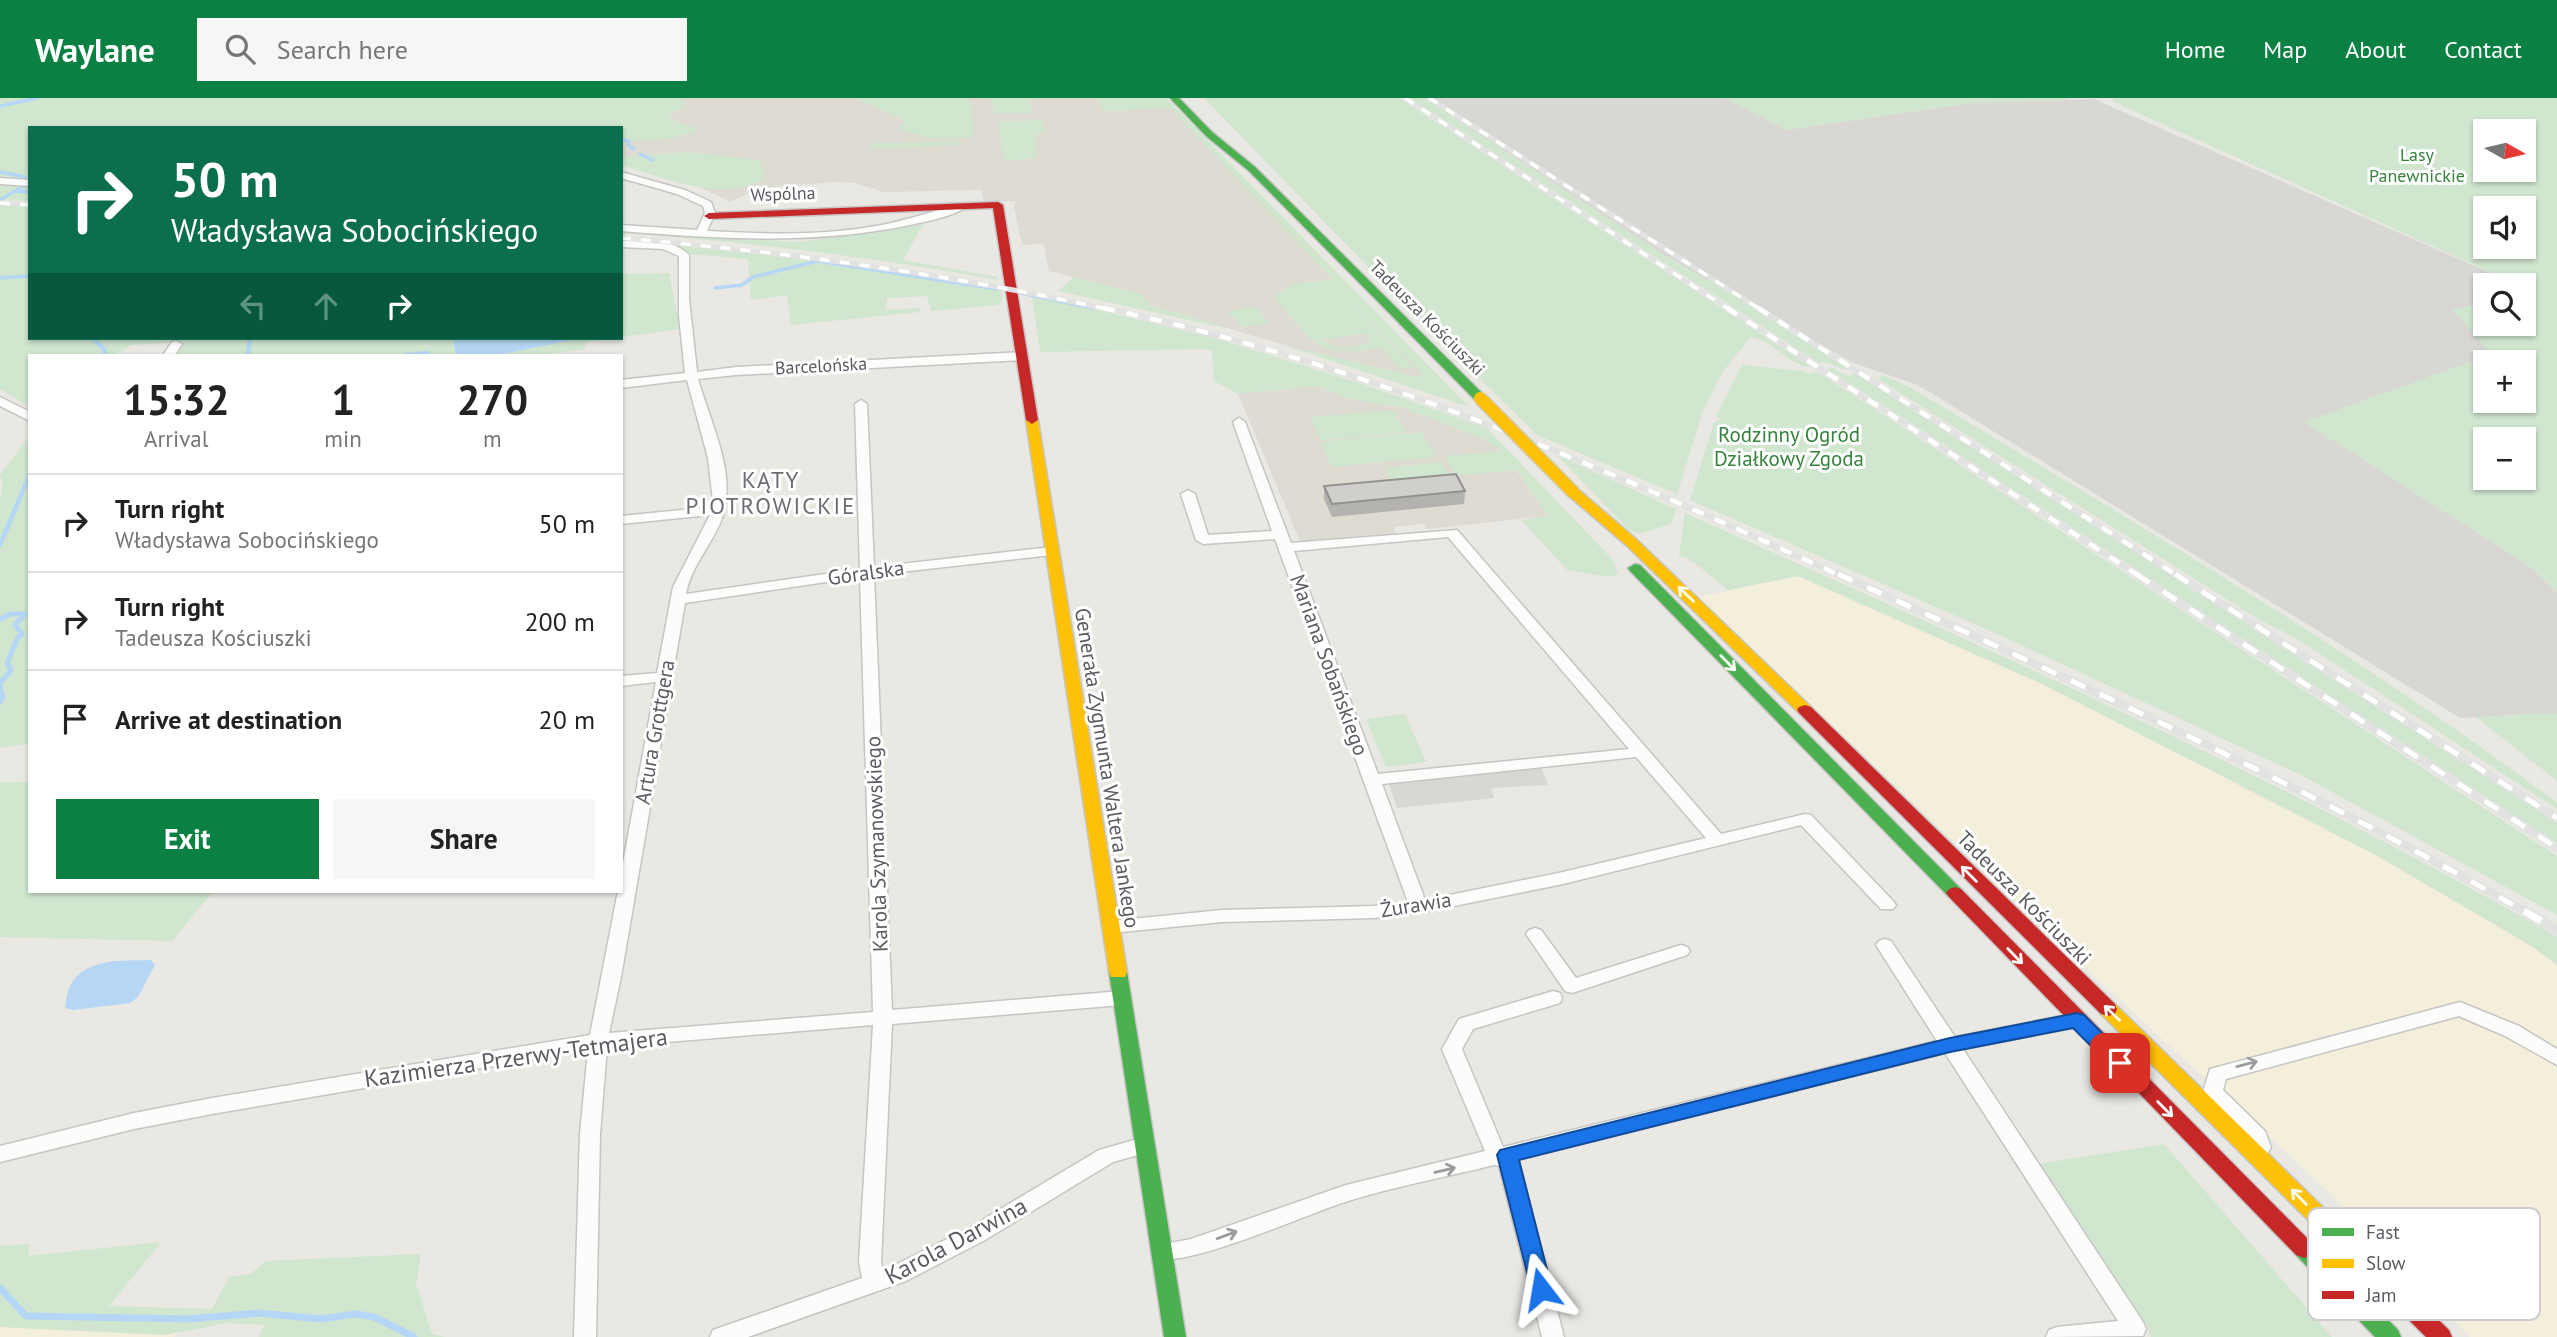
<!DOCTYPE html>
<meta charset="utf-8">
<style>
:root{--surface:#fff;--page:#f6f6f6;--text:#222;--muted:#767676;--line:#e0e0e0;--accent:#0b8043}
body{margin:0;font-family:"PT Sans",sans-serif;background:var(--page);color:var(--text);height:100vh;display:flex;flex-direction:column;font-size:26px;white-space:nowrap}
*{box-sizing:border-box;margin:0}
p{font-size:23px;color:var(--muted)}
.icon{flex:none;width:38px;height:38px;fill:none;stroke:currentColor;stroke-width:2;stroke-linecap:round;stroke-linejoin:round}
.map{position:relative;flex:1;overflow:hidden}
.drawer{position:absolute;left:28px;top:256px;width:595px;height:539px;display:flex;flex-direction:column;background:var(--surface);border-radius:0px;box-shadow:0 2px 5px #0004}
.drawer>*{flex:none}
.top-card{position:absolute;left:28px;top:28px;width:595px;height:214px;border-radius:0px;box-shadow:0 2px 5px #0004;background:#0b6e4f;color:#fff;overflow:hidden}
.needle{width:46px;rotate:98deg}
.fabs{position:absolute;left:2473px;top:21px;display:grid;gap:14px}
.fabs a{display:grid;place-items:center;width:63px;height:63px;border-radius:0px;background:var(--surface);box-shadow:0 2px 5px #0004;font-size:35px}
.pin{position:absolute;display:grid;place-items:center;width:60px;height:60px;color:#fff;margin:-30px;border-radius:14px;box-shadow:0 4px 10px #0006}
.me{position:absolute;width:77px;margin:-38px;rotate:346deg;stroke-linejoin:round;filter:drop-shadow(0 0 5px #0008)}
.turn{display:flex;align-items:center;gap:24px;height:147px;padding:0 28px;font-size:32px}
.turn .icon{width:91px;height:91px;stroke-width:2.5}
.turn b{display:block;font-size:49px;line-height:60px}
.lanes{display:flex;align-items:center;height:66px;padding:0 28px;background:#0003;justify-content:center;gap:35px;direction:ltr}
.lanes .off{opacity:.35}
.eta{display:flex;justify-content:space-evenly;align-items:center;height:119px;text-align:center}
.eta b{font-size:42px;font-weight:800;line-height:49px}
.action{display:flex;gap:14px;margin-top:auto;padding:14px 28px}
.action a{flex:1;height:80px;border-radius:0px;background:var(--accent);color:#fff;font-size:28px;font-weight:800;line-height:80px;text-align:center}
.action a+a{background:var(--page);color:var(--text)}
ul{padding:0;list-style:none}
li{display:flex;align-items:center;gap:21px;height:98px;padding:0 28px;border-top:2px solid var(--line)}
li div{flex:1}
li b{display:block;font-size:26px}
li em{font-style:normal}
header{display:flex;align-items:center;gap:42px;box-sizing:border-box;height:98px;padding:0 35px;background:var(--accent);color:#fff}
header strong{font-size:33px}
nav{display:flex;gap:38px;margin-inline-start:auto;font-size:24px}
.search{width:490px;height:63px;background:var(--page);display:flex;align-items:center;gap:18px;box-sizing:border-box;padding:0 24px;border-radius:0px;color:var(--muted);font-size:26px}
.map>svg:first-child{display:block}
.commercial{fill:#f4efdb}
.industrial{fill:#d9d7d3}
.education{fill:#dddbd2}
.green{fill:#d0e6cf;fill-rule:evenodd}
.water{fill:#b5d7f5}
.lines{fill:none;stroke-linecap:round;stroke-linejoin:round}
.stream-far3{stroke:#b5d7f5;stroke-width:3.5}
.stream-far2{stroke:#b5d7f5;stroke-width:4.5}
.stream-far1{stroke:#b5d7f5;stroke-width:5}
.stream{stroke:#b5d7f5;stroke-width:7}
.street-casing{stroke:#c5c5c4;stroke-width:3}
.fast-casing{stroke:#c6c6c5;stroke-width:3}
.slow-casing{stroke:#c6c6c5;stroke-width:3}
.jam-casing{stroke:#c6c6c5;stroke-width:3}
.street{fill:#fcfcfb;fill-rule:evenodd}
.fast{fill:#4caf50;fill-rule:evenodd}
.slow{fill:#ffc107;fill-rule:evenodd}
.jam{fill:#c62828;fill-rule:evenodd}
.rail-far3-casing{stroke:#e1e2e1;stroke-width:5}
.rail-far2-casing{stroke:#e1e2e1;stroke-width:6}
.rail-far1-casing{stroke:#e1e2e1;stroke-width:8}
.rail-casing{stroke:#e1e2e1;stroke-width:10}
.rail-far3{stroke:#fff;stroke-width:3.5;stroke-dasharray:10;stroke-linecap:butt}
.rail-far2{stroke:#fff;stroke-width:4.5;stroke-dasharray:12;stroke-linecap:butt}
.rail-far1{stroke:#fff;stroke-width:5;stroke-dasharray:16;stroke-linecap:butt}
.rail{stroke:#fff;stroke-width:7;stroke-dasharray:20;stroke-linecap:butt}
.slow-bridge-casing{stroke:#d1cab1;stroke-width:15;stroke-linecap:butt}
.slow-bridge{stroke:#ffc107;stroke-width:12}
.wall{fill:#b3b2af}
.building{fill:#d0cfcc;stroke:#92918f;stroke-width:2}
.oneway{stroke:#f6fbf6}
.oneway2{stroke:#9a9c9f}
.route{fill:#1a73e8;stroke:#114b97;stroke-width:2}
.labels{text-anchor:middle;stroke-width:6;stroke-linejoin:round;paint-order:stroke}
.far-park-label{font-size:18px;fill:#36833d;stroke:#fff}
.far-street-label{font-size:18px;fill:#595c61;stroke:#fff}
.park-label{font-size:21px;fill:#36833d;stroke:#fff}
.street-label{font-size:21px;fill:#595c61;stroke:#fff}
.neighbourhood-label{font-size:23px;letter-spacing:2px;fill:#6a6e73;stroke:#fff}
.near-street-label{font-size:24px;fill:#595c61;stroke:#fff}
.key{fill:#fff;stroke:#cdced0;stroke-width:2}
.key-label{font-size:19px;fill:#595c61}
</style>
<header>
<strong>Waylane</strong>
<div class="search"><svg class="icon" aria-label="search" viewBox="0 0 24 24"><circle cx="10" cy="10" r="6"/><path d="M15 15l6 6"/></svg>Search here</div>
<nav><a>Home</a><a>Map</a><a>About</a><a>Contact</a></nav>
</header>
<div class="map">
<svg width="2557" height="1239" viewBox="0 0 2557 1239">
<rect width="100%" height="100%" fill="#e9e8e3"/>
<path class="commercial" d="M1798,478L2042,586L2374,756L2533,849L2557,867V1239H2470L2334,1099L2106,889L1698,499Z
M0,1229L165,1237L177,1234L174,1239H0Z"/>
<path class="industrial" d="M1424,0H1725L1786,32L1972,5L2094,1L2518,187H2485V205L2453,212L2493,256L2305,324L2532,470L2557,495V615L2460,620L1918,287L1853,265L1664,157Z
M1541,669L1548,687L1491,690L1494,700L1397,710L1389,686Z"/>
<path class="education" d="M570,0H1161L1424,277L1418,279L1405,276L1284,247L1150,207L1141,196L1049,173L1044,146L1022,147L1014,108L1016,103L984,104L982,92L883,94L855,85L836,84L760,90L730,104L700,89L621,67V30Z
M1317,288L1349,301L1405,310L1484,341L1503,353L1548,418L1427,431L1424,426L1394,429L1395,435L1300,443L1238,296Z"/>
<path class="green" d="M0,0H682L685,8L672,14L668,20L699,32L668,41L625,44H621V30H30V80L0,78Z
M855,0H970L973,40H930L898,30L907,24Z
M991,0H1038L1029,2L1031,15L994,16Z
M1098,0H1166L1469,309L1284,247L1405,276L1418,279L1423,277L1170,10L1103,13Z
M1204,0H1399L1812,269C1790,270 1773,241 1750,239L1722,275L1703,313L1677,396L1537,337L1412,214Z
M1410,0H1424L1664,157L1749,205L1851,271C1840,274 1831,262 1819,265Z
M1725,0H2065L2070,2L1972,5L1786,32Z
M2114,0H2557V495L2532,470L2304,324L2492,256L2452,212L2485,205V226H2524V197L2534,194L2112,3ZM2524,33V72H2485V33ZM2524,110V149H2485V110ZM2524,264V303H2485V264ZM2524,341V380H2485V341Z
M1042,22L1044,34L1034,38L1037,60L1004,63L998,24Z
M959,43V47L868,51L874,45Z
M685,54L761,62L765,80C723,106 665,80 621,67V61L626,59Z
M0,85L30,87V103L0,101Z
M0,107L30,109V240H453L456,257H175L182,244L131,247L115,257H30V309L0,291Z
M924,125L903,162L997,179L999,182C874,159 748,144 621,135V131L797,144L882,134Z
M621,142C748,152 874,168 1000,189L1003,202L998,207L931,213L927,198L887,200L886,212L920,210V214L791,227L787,197L751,202L748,161L688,156L684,151L621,145Z
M669,175L680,231L621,239V176Z
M1074,179L1141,196L1150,207L1229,231L1058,193Z
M1332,181L1413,269L1400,271L1381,250C1316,260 1315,248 1276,201L1278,194L1294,186ZM1369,235L1370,242C1356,253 1336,252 1322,242Z
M1032,197L1208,238L1357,284L1487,330L1612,461L1618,476L1608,479L1567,472L1521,422L1548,418L1517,372L1457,378L1444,358L1502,353L1484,341L1405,310L1349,301L1317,288L1238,296L1214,283L1212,253L1205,251L1040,254Z
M1256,209L1269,225L1241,229L1228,213Z
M571,240H616L585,244V251L540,257H498L571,242Z
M1742,267L1804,273L1809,276L1818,274L2557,758V817L2303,678L2002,538L1690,402L1714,324L1721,321L1716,319Z
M1829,269L1849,278L1856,274L2540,712L2557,723V745L1826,270Z
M1883,277L1913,291C2131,423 2354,552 2557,705V711L2297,541L2255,519L1878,281Z
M1394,312L1405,334L1320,342L1310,319Z
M1422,334L1435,359L1331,369L1320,344Z
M30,337V645L0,650V403L3,386L0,377Z
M1557,357L1676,411L1671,426L1642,435L1630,433Z
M1441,364L1450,380L1393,386L1385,370Z
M1685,415C1980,548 2277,677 2557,839V867L2533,849L2374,756L2042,586L1798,478L1728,492L1688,460L1679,458Z
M2557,615V683L2476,619Z
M1405,616L1426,664L1386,669L1366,621Z
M30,681V793H213L172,843L0,839V684H28Z
M2164,1046L2332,1239H2151L2147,1228L2038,1066Z
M161,1144L109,1208L212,1211L229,1179L250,1176L266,1163L421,1156L416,1185L432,1236L445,1239H259L264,1227L227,1225L165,1237L0,1229V1148L29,1146L28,1158Z"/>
<path class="water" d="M453,240H571L572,242L498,257H456Z
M151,862L155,867L138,899L130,905L73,912L65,910C66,904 67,894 70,888C85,859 124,863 151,862Z"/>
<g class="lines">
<path class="stream-far3" d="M0,8L37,0
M621,42L629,43L628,46L633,51
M640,56L653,62
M0,74L25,79V87L0,102
M16,93L30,94
M0,180L30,178
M715,190L742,187L753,179L818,163L997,191
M1021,195L1093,210"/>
<path class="stream-far2" d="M92,240L104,251L105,257
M248,257L250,240
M406,257L428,255
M0,447L30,376"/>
<path class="stream-far1" d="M0,521L10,516H25L15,527L22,536L17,541L7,565L11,572L0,585
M0,588L3,600L0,604"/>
<path class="stream" d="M0,1190L26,1218L189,1221L258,1215L321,1221L356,1216L374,1219L414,1239"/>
<defs>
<path id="street" d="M621,74L685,92L711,104L715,115L707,133C764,136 821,138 876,128C905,123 933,113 961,106L966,109C952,119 927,123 910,127C814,147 719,141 621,133V127L697,132L705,115L703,108L677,96L621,80Z
M0,80L30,82V88L0,86Z
M621,143C644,143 672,140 689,157V201L697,274L736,269L1022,254L1028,258L1022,262L736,277L698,281C710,324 739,379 721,423C711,448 691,468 686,496L860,471L855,306L861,302L867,306L874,469L1052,449L1059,453L1052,457L874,477L892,912L1122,893L1129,895L1131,900L1129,905L1122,907L892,926L881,1164L883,1173L969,1130L1099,1052L1145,1039L1152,1041L1155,1047L1152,1053L1113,1064L985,1142L906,1183L748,1239H710L713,1232L862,1180L859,1164L873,927L607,949L600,1036L596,1239H574L580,1036L588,952L212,1016L134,1031L0,1064V1048L134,1015L212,1000L590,937L618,793H621V776L656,584L621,588V578L657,575L673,489L710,417L621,426V418L712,409L713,403L708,360L687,282L621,290V282L685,275L679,218V158L663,151L621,149ZM860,479L873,914L609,935L621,879L685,505Z
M176,243L182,246L175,257H163L172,244Z
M0,299L30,314V323L0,308Z
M1239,320L1245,324L1291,445L1457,432L1721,736L1805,716L1811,717L1893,803L1896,807L1893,811H1881L1801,727L1563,786L1419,815L1374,820L1222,824L1111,835L1105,833L1102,829L1105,825L1111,823L1222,812L1374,808L1408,804L1275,441L1203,446L1196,442L1181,396L1188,392L1195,396L1208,437L1272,433L1233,324ZM1448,439L1629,651L1378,676L1294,453ZM1636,659L1706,740L1563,774L1425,802L1382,686Z
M1535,830L1541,832L1576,880L1681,847L1687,849L1690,853L1687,857L1572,895L1565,893L1526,836L1529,832Z
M1885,841L1891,843L1955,939L2077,915L2084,917L2087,922L2084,927L2077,929L1963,951L2143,1224L2146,1231L2143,1238L2046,1239L2049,1232L2057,1229L2118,1223L1945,955L1518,1061L1564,1239H1542L1499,1068L1494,1067C1446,1079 1396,1088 1348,1103C1309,1115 1186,1171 1154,1160L1151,1154L1154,1148L1191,1141L1346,1087L1485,1053L1442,951L1459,921L1553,893L1560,895L1562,900L1560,905L1473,931L1462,951L1503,1049L1937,943L1876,847L1879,843Z
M2460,904L2519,928L2557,951V967L2505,938L2459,918L2226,981L2223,992L2265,1033L2271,1049L2268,1055L2261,1057L2254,1055L2249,1041L2203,994L2210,971Z"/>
<path id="fast" d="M1170,0H1179L1212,34L1255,69L1484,297V303H1476L1249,73L1206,38Z
M1635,466L1640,467L1961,791L1964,795L1961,799H1949L1630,473L1628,470Z
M1118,868L1125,869L1127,874L1186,1239H1164L1109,874L1111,869Z
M2304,1142L2312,1145L2398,1232L2401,1239H2375L2296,1157L2293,1151L2296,1145Z"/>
<path id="slow" d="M1032,318L1038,322L1127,874L1125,879H1111L1109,874L1026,322Z
M1574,391L1579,392L1636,441L1811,609L1813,612L1811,615H1799L1626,447L1569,398V392Z
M2108,904L2115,906L2338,1124L2341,1130L2338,1136L2330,1139L2322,1136L2101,916L2099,911L2101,906Z"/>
<path id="jam" d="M998,104L1003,107L1038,322L1032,326L1026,322L993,110L709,121L704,118L709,115Z
M1805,607L1811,609L2115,906L2117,911L2115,916L2108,918L2101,916L1799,615L1797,612L1799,609Z
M1955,789L1961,791L2312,1145L2315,1151L2312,1157L2304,1160L2296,1157L1949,799L1946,795L1949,791Z
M2330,1121L2338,1124L2449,1232L2452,1239H2426L2322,1136L2319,1130L2322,1124Z"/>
</defs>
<use href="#street" class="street-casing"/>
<use href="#fast" class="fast-casing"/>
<use href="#slow" class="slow-casing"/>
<use href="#jam" class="jam-casing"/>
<use href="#street" class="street"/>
<use href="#fast" class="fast"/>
<use href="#slow" class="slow"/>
<use href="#jam" class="jam"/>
<defs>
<path id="rail-far3" d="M1405,0L1730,212
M1429,0L1761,212
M0,105L30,107
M621,140C786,154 949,176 1111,212"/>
<path id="rail-far2" d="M1103,210C1361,264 1603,369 1841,478
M1727,210L2139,478
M1758,210L2178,478"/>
<path id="rail-far1" d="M1838,476C2071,582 2305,687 2527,815
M2136,476L2557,750
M2175,476L2557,720"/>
<path id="rail" d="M2524,813L2557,832"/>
</defs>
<use href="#rail-far3" class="rail-far3-casing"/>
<use href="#rail-far2" class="rail-far2-casing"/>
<use href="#rail-far1" class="rail-far1-casing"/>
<use href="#rail" class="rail-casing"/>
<use href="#rail-far3" class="rail-far3"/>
<use href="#rail-far2" class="rail-far2"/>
<use href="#rail-far1" class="rail-far1"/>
<use href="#rail" class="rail"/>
<defs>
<path id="slow-bridge" d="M1480,300L1574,395"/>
</defs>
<use href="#slow-bridge" class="slow-bridge-casing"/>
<use href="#slow-bridge" class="slow-bridge"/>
</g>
<path class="wall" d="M1324,388L1465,393L1464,406L1332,419L1324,401Z"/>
<path class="building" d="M1456,376L1465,393L1332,406L1324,388Z"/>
<defs><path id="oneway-shaft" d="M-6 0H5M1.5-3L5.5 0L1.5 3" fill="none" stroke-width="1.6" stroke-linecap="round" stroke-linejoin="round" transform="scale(1.75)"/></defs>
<g class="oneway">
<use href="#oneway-shaft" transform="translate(1686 496) rotate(-136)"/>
<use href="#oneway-shaft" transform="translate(1728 565) rotate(46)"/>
<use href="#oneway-shaft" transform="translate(1969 776) rotate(-135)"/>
<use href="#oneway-shaft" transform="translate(2015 858) rotate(46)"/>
<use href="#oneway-shaft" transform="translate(2112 915) rotate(-136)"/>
<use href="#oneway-shaft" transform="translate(2165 1011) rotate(45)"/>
<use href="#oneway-shaft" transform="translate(2299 1099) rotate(-135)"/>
</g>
<g class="oneway2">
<use href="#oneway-shaft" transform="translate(2247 966) rotate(-15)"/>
<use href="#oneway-shaft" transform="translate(1445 1072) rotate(-13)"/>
<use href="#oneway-shaft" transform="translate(1227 1137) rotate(-20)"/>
</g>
<path class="route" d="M2077,915L2084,917L2127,960L2130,965L2127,970L2120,972L2113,970L2073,930L1950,954L1519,1062L1552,1191L1548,1198L1541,1201L1533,1198L1497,1057L1500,1052L1950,940Z"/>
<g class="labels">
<g class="far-park-label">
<text x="2417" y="63">Lasy<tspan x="2417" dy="21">Panewnickie</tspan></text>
</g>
<g class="far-street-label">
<text transform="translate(783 96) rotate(-2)" y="6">Wspólna</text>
<text transform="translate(1427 220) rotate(45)" y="6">Tadeusza Kościuszki</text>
<text transform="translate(821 268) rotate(-3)" y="6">Barcelońska</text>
</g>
<g class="park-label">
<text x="1789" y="344">Rodzinny Ogród<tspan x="1789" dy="24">Działkowy Zgoda</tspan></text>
</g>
<g class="street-label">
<text transform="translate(866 475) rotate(-8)" y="7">Góralska</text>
<text transform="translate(1329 567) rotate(70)" y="7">Mariana Sobańskiego</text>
<text transform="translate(655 634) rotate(-80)" y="7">Artura Grottgera</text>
<text transform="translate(1107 670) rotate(81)" y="7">Generała Zygmunta Waltera Jankego</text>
<text transform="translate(877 746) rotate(-92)" y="7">Karola Szymanowskiego</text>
<text transform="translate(2024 800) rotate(45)" y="7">Tadeusza Kościuszki</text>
<text transform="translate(1416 807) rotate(-9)" y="7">Żurawia</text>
</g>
<g class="neighbourhood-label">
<text x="771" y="390">KĄTY<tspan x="771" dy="26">PIOTROWICKIE</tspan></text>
</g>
<g class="near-street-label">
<text transform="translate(516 960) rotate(-8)" y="8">Kazimierza Przerwy-Tetmajera</text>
<text transform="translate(956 1143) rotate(-28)" y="8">Karola Darwina</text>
</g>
</g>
<rect x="2308" y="1110" width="232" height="112" rx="10" class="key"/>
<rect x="2322" y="1130" width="32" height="8" fill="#4caf50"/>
<rect x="2322" y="1161" width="32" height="9" fill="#ffc107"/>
<rect x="2322" y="1193" width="32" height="8" fill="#c62828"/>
<g class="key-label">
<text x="2366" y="1141">Fast</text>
<text x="2366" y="1172">Slow</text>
<text x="2366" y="1204">Jam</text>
</g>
</svg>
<div class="fabs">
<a><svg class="needle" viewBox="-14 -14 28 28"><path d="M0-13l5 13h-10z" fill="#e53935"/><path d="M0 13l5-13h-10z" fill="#767676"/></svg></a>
<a><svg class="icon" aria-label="sound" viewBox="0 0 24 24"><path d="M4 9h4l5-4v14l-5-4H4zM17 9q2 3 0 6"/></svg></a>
<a><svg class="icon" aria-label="search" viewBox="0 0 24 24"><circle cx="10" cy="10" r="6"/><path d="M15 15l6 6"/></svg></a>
<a>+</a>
<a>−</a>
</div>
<div class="pin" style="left:2120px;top:965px;background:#d93025"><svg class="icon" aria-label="arrive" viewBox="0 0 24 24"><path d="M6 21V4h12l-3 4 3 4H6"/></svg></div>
<svg class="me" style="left:1541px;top:1191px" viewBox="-20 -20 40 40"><path d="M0-17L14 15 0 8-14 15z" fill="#1a73e8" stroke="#fff" stroke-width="4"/></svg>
<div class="top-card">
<div class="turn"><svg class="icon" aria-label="right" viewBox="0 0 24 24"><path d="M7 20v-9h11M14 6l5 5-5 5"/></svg><div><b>50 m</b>Władysława Sobocińskiego</div></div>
<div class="lanes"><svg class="icon off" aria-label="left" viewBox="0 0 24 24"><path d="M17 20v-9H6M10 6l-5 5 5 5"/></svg><svg class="icon off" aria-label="ahead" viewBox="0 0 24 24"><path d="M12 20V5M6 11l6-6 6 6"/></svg><svg class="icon" aria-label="right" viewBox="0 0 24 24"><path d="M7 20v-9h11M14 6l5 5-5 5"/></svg></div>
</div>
<section class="drawer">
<div class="eta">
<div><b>15:32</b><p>Arrival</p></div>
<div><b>1</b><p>min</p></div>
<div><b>270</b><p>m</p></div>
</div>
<ul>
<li><svg class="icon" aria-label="right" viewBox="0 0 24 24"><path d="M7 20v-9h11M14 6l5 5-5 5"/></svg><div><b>Turn right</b><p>Władysława Sobocińskiego</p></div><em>50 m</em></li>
<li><svg class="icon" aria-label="right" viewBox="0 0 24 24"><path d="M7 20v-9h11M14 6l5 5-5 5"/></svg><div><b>Turn right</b><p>Tadeusza Kościuszki</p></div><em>200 m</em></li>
<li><svg class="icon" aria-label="arrive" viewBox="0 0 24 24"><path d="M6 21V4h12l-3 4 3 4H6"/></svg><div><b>Arrive at destination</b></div><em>20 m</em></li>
</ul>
<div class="action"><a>Exit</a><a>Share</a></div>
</section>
</div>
